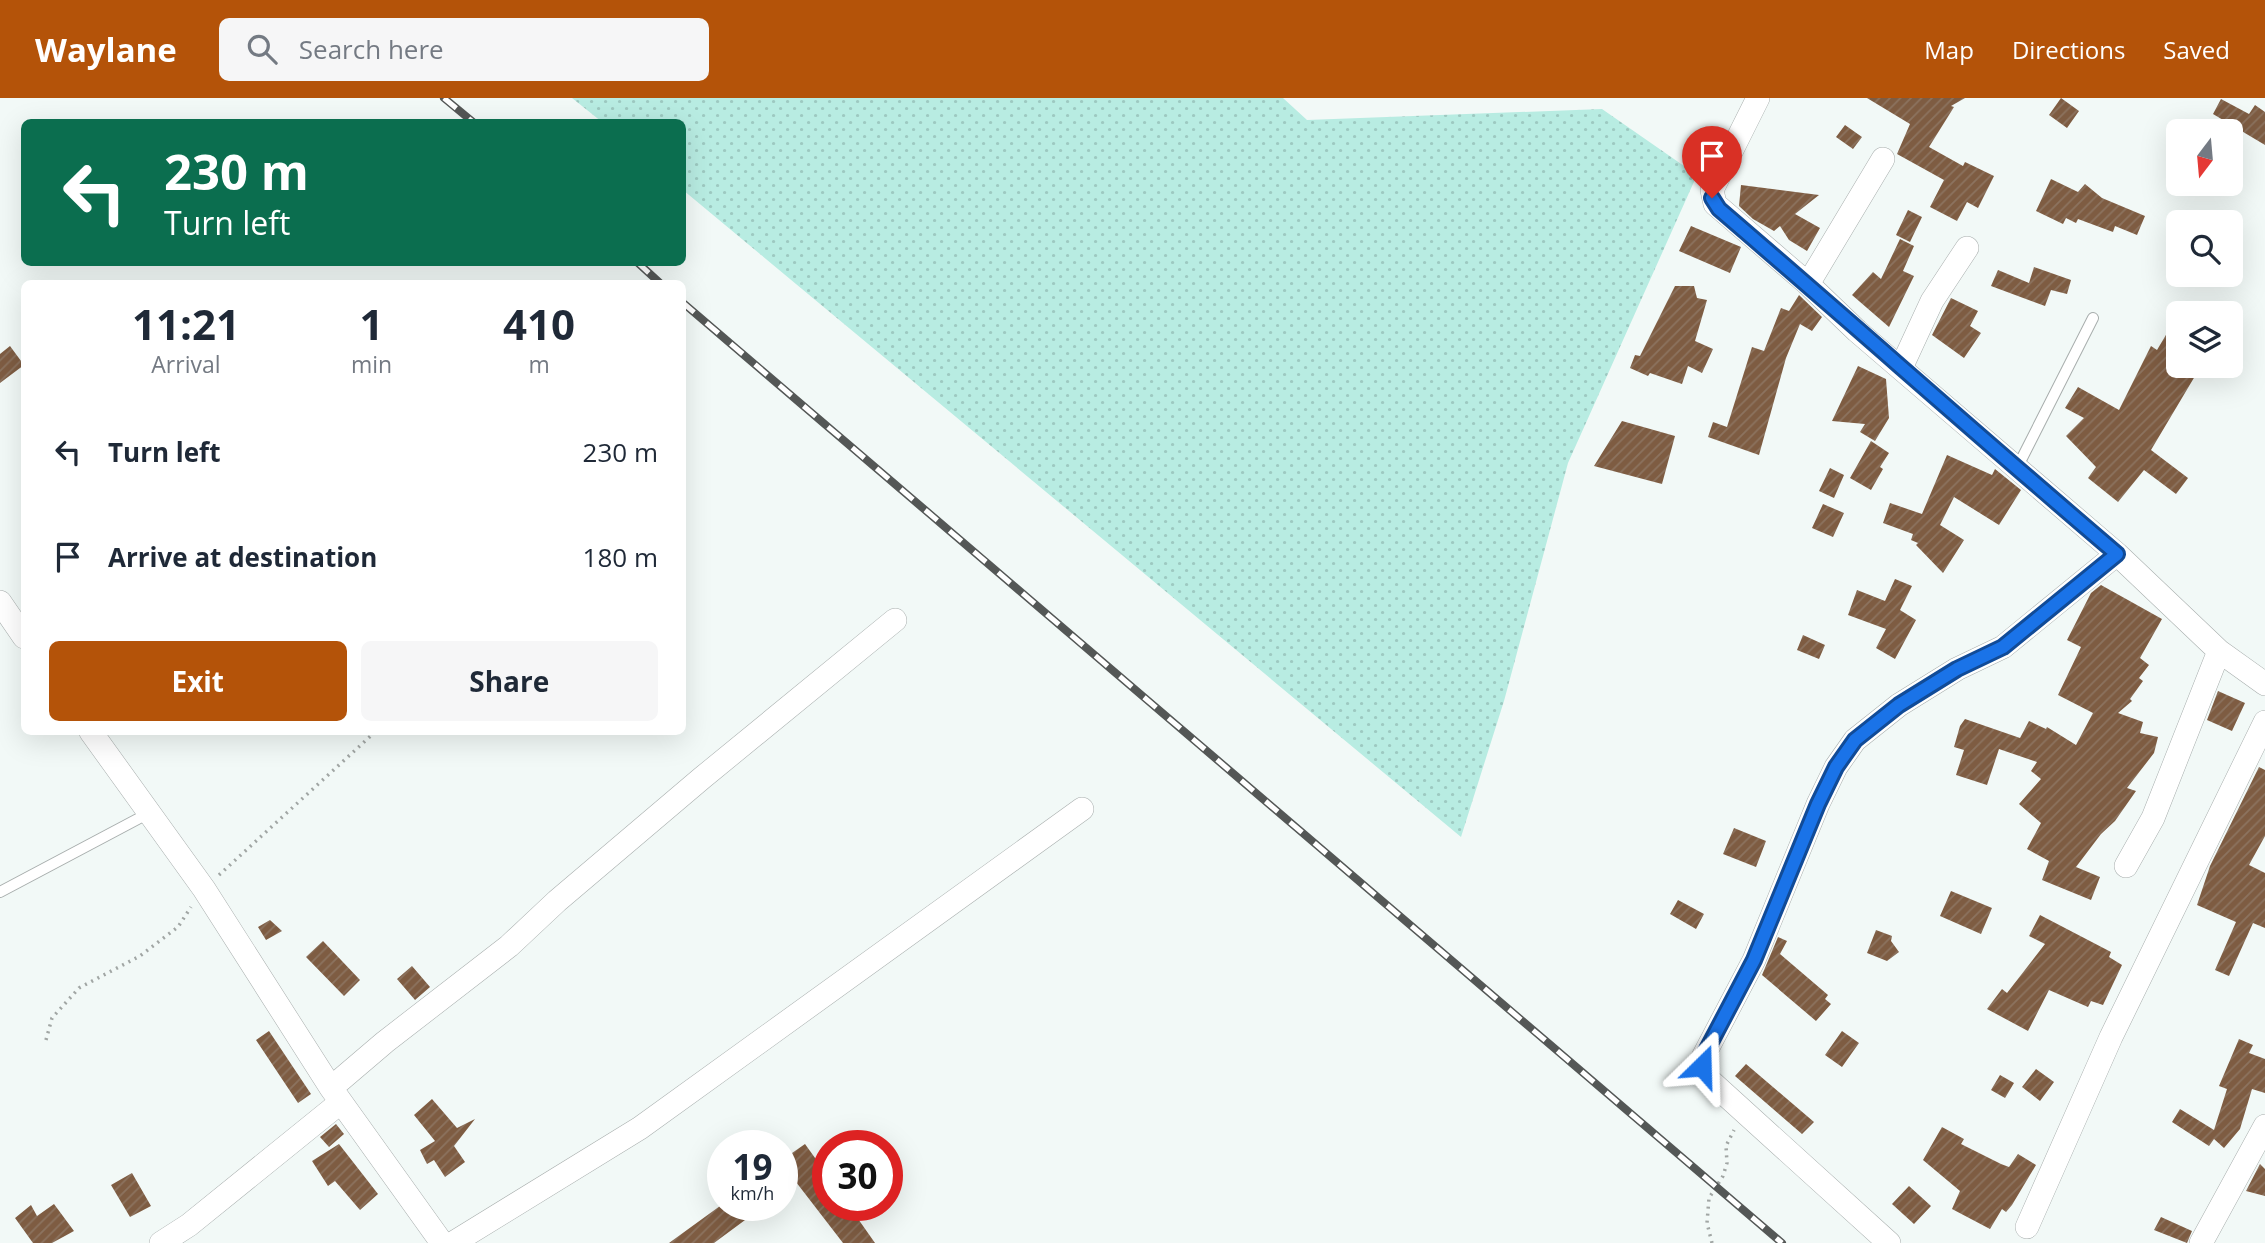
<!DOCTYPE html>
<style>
:root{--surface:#fff;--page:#f6f6f7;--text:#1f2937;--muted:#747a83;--accent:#b45309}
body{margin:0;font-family:"Open Sans",sans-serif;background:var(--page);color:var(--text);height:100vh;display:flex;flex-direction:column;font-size:26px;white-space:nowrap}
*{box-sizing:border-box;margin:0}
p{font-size:23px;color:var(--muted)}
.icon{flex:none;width:38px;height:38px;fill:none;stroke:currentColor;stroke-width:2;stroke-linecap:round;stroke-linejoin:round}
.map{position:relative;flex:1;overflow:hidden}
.side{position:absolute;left:21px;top:182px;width:665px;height:455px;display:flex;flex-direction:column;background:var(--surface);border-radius:10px;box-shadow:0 7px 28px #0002}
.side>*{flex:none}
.top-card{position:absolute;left:21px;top:21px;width:665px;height:147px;border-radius:10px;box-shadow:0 7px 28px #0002;background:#0b6e4f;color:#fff;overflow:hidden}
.needle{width:46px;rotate:196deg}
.controls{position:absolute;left:2166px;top:21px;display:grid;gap:14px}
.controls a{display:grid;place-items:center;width:77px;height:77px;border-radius:10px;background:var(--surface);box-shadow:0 7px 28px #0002;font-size:35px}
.speed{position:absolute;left:707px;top:1032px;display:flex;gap:14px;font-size:35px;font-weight:700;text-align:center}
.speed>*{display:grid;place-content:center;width:91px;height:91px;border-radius:50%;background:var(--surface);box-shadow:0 7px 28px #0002;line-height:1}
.speed small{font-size:18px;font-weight:400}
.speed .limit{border:10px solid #d22;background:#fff;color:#111}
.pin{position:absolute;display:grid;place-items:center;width:60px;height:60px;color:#fff;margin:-72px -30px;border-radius:50% 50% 50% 0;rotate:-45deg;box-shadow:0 0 7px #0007}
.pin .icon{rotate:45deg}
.me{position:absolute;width:77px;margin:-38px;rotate:22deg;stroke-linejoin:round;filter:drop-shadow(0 0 5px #0008)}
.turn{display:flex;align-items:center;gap:24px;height:147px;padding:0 28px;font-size:32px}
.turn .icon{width:91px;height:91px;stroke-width:2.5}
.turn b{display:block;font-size:49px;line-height:60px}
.eta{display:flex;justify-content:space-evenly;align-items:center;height:119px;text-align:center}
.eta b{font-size:42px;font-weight:700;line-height:49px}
.primary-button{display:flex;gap:14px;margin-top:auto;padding:14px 28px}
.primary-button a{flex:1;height:80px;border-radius:10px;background:var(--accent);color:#fff;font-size:28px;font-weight:700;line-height:80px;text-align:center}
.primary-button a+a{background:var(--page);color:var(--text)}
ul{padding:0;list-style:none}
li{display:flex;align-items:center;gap:21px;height:105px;padding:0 28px}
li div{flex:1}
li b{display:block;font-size:26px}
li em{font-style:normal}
header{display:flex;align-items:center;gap:42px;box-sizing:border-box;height:98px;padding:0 35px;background:var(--accent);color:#fff}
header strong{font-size:33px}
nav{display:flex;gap:38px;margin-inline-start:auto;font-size:24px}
.search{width:490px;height:63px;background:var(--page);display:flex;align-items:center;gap:18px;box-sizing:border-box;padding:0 24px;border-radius:10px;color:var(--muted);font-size:26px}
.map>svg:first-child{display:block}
.grass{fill:url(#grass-dots)}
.building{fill:url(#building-hatch)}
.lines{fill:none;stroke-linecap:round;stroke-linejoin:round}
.service-casing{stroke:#a8aead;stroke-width:12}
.minor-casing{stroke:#a8aead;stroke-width:24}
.path{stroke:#a1a6a4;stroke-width:3.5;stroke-dasharray:2 5;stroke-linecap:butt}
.service{stroke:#fff;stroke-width:10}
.minor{stroke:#fff;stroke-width:23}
.rail-casing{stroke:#545756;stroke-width:8}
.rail{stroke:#fff;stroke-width:5;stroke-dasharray:16;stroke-linecap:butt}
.route-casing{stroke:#114b97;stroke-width:18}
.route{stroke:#1a73e8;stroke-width:12}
</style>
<header>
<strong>Waylane</strong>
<div class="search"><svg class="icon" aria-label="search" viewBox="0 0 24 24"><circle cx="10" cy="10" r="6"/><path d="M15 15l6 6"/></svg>Search here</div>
<nav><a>Map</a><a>Directions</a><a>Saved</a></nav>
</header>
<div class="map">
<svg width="2265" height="1145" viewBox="0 0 2265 1145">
<defs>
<pattern id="grass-dots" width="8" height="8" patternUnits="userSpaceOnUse" patternTransform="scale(1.75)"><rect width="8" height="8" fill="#b8ece2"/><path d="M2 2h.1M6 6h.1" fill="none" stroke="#9dc9c1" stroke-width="1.8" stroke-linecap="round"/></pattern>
<pattern id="building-hatch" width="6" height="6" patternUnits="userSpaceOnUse" patternTransform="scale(1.75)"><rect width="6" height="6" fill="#7e5c42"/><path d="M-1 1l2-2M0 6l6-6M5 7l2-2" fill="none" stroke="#8c735f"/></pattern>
</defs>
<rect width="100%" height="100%" fill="#f2f9f7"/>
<path class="grass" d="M572,0H1283L1307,22L1602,11L1697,77L1568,365L1504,603L1461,739L683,92L682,24H602Z"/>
<path class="building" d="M1867,0H1965L1951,8L1954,9L1929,49L1963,68L1965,64L1994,78L1978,110L1967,104L1957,123L1930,109L1944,82L1897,56L1910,26Z
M2061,0L2079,13L2067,30L2049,17Z
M2221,1L2249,16L2255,7L2265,14V47L2213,16Z
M1845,27L1862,39L1853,51L1836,39Z
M2051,81L2078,94L2085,86L2102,100L2145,118L2137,137L2115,128L2113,134L2078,121L2076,125L2066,120L2063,126L2036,113Z
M1741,87L1819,97L1795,116L1820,130L1807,153L1789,142L1780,128L1774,133L1753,121L1739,108Z
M1908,112L1922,119L1910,144L1896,137Z
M1691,128L1741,149L1730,175L1679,153Z
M1900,141L1914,148L1903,173L1914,178L1889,229L1852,197L1873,174L1881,181Z
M2034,169L2071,182L2067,196L2051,192L2045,208L1991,188L1998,172L2029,185Z
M1675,188H1694L1697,200L1707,202L1695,243L1713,251L1702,275L1688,268L1682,286L1650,275L1648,278L1630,270L1635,257L1640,258Z
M1799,197L1822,219L1812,233L1800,226L1786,260L1759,357L1708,339L1713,324L1727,329L1752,249L1764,253L1781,210L1789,213Z
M1951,200L1978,213L1970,228L1981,235L1964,260L1932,237Z
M2179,215V268H2201L2151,352L2188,380L2176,396L2144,372L2118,404L2088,380L2096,369L2066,338L2084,320L2065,310L2078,289L2119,312L2151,248L2157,252Z
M10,248L24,267L0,285V256Z
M1858,268L1886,281L1889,320L1875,343L1860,334L1865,326L1832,323Z
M1622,323L1675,338L1662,386L1594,368Z
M1871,343L1889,355L1880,369L1883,371L1871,392L1850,380Z
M1947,357L1992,377L1995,371L2021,392L1999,427L1954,399L1940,427L1964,442L1943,475L1916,447L1918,445L1911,442L1913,436L1883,425L1890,405L1922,416Z
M1830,370L1844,377L1834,400L1819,393Z
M1823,406L1844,415L1833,439L1812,430Z
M1895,481L1912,488L1900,512L1916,522L1895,561L1876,550L1886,531L1848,517L1857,492L1885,503Z
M2101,487L2162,521L2140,560L2149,567L2139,580L2143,583L2130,601L2132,603L2118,615L2143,624L2140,635L2158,639L2154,655L2127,690L2136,693L2115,723L2101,736L2076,769L2100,779L2091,802L2042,782L2049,763L2027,751L2041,725L2019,706L2041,681L2031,673L2037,664L1999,651L1987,687L1956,677L1964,652L1954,649L1960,628L1965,621L2020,640L2029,623L2046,631L2047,629L2076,647L2093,615L2058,597L2081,549L2067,542L2091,495Z
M1803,537L1825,547L1819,561L1797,552Z
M2218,593L2245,605L2232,633L2207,622Z
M2259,669L2265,672V738L2249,767L2265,775V830L2253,825L2229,878L2215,872L2236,824L2197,807L2210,768Z
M1734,730L1766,743L1756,769L1723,756Z
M1951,793L1992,810L1981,836L1940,818Z
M1678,802L1704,816L1696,831L1670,816Z
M2040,817L2111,854L2109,859L2122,867L2103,907L2091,903L2088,909L2049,892L2028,933L1987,911L2002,891L2007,895L2045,846L2029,838Z
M270,822L282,833L266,842L258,829Z
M1876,832L1892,838L1891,843L1899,854L1887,863L1867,855Z
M1778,839L1787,843L1780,856L1828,897L1825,901L1831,906L1816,923L1762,877Z
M323,843L360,882L344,898L306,859Z
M412,868L430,889L415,902L397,881Z
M269,933L311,996L298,1005L256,942Z
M1842,933L1859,945L1842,969L1825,957Z
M2239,941L2253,947L2249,955L2265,961V995L2252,991L2240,1031L2224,1050L2214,1041L2209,1048L2172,1024L2180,1011L2214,1032L2227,991L2219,988Z
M1746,966L1814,1024L1802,1036L1735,978Z
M2036,971L2054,984L2040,1003L2022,989Z
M2000,977L2014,985L2005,1000L1991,992Z
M432,1001L457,1030L475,1021L454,1048L465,1064L445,1079L434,1062L427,1066L420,1052L435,1043L414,1017Z
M336,1026L344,1036L329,1049L320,1039Z
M1942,1029L1964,1041L1961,1046L2001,1066L2009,1069L2018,1056L2036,1067L2012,1107L2006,1114L2002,1111L1990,1131L1952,1111L1960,1093L1923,1062Z
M339,1046L378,1096L360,1112L335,1083L328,1088L312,1063Z
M805,1046L828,1078V1108H849L875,1145H843L796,1084L782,1094V1062Z
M2260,1066L2265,1071V1098L2246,1093Z
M132,1075L151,1108L130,1119L111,1087Z
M1909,1088L1931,1108L1914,1126L1892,1106Z
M54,1106L74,1133L52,1145H33L15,1120L31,1107L37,1118Z
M720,1108H764L714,1145H669Z
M2161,1119L2192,1133L2187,1145L2154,1132Z"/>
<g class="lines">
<defs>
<path id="service" d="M2017,370L2093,220
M0,794L149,715"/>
<path id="minor" d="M1758,0L1712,92L1715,106L1808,186L1857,233L2117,456L2219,553L2265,586
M1808,186L1883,61
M1901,270L1932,203L1967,150
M0,504L24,539
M91,634L204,791L331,990L442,1145
M2126,768L2153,720L2219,553
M331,990L385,944L509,848L557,803L702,680L895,522
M2027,1129L2111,939L2265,624
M161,1145L189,1127L341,1004
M453,1145L640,1030L1082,711
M1889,1145L1707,980L1702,968L1703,959L1754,862L1818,706L1836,669L1855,642L1899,607L1957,571L2003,549L2117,456
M2201,1145L2265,1028"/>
</defs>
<use href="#service" class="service-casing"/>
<use href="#minor" class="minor-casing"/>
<path class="path" d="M219,777L375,634
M46,942L52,920L79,890L140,858L178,829L191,809
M1712,1145L1707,1125L1709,1100L1723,1078L1727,1065L1726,1048L1734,1032"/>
<use href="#service" class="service"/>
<use href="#minor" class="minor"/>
<defs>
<path id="rail" d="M444,0L473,24
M637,164L661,186
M682,204L1782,1145"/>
</defs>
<use href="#rail" class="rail-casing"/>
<use href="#rail" class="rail"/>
</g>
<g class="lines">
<defs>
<path id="route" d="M1702,968L1703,959L1754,862L1818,706L1836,669L1855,642L1899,607L1957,571L2003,549L2117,456C1983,342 1852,225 1719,111L1712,100"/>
</defs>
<use href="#route" class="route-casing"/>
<use href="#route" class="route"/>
</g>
</svg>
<div class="controls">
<a><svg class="needle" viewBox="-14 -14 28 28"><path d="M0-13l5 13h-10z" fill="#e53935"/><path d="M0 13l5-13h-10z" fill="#747a83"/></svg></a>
<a><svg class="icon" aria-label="search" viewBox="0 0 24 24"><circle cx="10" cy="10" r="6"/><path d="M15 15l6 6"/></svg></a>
<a><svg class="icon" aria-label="layers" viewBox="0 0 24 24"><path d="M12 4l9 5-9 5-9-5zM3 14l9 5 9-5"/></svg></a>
</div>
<div class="speed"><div>19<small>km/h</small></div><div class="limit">30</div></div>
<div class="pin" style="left:1712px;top:100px;background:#d93025"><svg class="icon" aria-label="arrive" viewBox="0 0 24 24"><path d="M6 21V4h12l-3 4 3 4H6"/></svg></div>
<svg class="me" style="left:1702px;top:968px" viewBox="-20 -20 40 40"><path d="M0-17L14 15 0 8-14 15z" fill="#1a73e8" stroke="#fff" stroke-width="4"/></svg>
<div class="top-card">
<div class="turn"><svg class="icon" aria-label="left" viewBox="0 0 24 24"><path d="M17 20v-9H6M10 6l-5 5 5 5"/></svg><div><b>230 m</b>Turn left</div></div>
</div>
<section class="side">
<div class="eta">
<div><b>11:21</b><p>Arrival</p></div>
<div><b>1</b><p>min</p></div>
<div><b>410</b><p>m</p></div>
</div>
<ul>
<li><svg class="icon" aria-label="left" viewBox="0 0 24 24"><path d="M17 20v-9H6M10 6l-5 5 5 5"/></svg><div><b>Turn left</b></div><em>230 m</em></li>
<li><svg class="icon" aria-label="arrive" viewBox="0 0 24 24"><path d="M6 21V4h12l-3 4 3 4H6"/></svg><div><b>Arrive at destination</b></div><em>180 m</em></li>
</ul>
<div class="primary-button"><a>Exit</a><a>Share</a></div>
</section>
</div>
